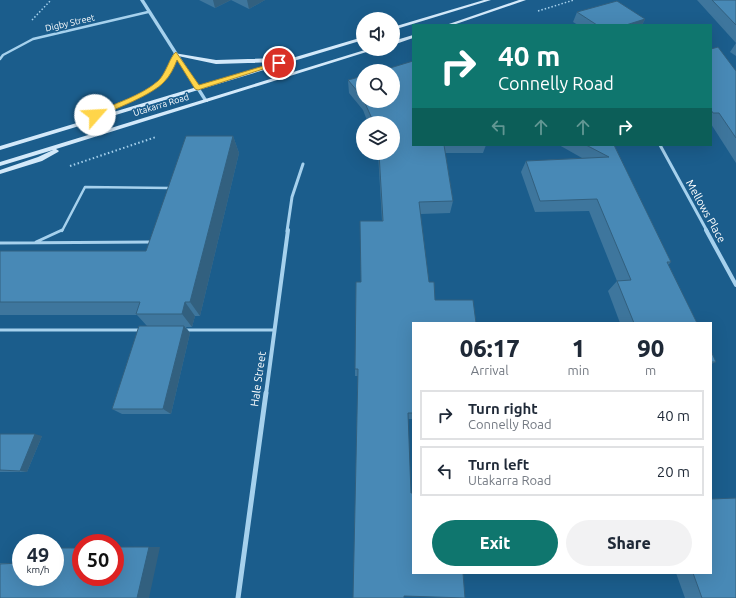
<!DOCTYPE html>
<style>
:root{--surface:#fff;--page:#f2f2f3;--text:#1f2937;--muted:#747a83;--line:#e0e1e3;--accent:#0f766e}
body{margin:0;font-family:Ubuntu,sans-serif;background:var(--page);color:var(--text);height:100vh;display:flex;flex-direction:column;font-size:15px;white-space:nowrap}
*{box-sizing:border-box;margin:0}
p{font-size:13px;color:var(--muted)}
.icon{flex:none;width:22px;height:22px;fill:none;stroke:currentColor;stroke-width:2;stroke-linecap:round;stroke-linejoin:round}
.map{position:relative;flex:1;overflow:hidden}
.panel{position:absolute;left:412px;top:322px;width:300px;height:252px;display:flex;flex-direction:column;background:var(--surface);border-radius:0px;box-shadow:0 4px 16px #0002}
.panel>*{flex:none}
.hud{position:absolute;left:412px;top:24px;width:300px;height:122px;border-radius:0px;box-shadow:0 4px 16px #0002;background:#0f766e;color:#fff;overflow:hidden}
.controls{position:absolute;left:356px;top:12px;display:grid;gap:8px}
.controls a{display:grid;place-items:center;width:44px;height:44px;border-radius:50%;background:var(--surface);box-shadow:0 4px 16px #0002;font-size:20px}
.speed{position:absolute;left:12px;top:534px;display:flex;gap:8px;font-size:20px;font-weight:700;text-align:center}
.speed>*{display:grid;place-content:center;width:52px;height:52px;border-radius:50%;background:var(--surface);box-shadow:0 4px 16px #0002;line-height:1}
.speed small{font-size:10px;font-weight:400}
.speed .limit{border:6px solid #d22;background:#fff;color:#111}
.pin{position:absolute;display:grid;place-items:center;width:34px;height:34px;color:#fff;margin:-17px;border:2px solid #fff;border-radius:50%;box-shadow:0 1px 4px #0007}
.me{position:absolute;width:44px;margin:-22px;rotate:64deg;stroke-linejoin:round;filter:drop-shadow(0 0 3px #0008)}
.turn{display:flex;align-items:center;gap:14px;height:84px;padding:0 20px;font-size:18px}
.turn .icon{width:52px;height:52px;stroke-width:2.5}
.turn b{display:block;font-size:28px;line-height:34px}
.lanes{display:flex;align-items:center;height:38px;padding:0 20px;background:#0003;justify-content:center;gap:20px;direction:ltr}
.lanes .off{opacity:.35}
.eta{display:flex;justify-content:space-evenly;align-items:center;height:68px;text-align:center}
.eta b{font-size:24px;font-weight:800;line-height:28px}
.cta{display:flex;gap:8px;margin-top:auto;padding:8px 20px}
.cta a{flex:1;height:46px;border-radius:24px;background:var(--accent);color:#fff;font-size:16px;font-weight:800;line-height:46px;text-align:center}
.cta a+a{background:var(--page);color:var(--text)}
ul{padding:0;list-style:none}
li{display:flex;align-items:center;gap:12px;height:50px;margin:0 8px 6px;padding:0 12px;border:2px solid var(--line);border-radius:0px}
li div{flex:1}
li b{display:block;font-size:15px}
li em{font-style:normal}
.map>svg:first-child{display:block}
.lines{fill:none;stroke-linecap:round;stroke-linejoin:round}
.path-far1{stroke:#a6d1ed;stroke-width:1.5;stroke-dasharray:1.5 2;stroke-linecap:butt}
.path{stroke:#a6d1ed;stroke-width:2;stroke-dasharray:1.5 2.5;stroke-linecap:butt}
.service-far1{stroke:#a6d1ed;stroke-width:2.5}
.service{stroke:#a6d1ed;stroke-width:3}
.minor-far3{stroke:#a6d1ed;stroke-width:2.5}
.minor-far2{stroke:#a6d1ed;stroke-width:3}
.minor-far1{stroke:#a6d1ed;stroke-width:4}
.minor{stroke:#a6d1ed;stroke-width:5}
.tertiary{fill:#a6d1ed;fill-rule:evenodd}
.secondary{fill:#d3e9fa;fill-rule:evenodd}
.wall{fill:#3e769d}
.shaded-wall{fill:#32607f}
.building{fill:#4889b6;stroke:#32607f}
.route{fill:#ffd54a;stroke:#a68a30}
.labels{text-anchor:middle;stroke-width:3;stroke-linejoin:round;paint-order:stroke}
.far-street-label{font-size:9px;fill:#fff;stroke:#1b5d8c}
.street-label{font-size:11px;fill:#fff;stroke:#1b5d8c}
</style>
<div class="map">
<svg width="736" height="598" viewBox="0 0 736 598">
<rect width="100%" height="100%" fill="#1b5d8c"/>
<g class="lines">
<path class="path-far1" d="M538,11L574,0
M32,20L51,0"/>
<path class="path" d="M70,166L156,137"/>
<path class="service-far1" d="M62,231L85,187L170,188"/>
<path class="service" d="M36,242L62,230
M0,243L153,242
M0,330H140
M186,330H274"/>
<path class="minor-far3" d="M0,59L3,55L33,39L148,12"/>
<path class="minor-far2" d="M660,145L707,231
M287,231L292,197L303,164"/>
<path class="minor-far1" d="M706,230L736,285
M266,394L288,230"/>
<path class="minor" d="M238,598L266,393"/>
<path class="tertiary" d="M140,0H144L208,101V102L204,101Z"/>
<path class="secondary" d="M484,0H491L393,30V27Z
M519,0H526L453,25H446Z
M413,35V38L393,45V41Z
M363,37V40L0,150V146L280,62L216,64L178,56C174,66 170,75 162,83C148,97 118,107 99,115H95V113C114,104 145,94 159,80C167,72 169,62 174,53L216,60L280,58L282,59V61Z
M368,49H376L56,149L59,151L58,152L42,161L0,174V170L38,157L53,150L0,166V162Z"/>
</g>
<path class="wall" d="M199,0H265L249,9L231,0L215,8Z
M697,0H736V56L730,52L736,43Z
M577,12L645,19L642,25H578L573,22Z
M711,49L736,71V163L711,124Z
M363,76V101H393L413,145H486L483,153H445L453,201L450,213L421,214L413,323V419H408L404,596L358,376H355V369L361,282L382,221L378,153H393V123H368L363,110L349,93L348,80Z
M233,136L239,153L200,316H195L192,327H186L190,333L171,414H122L112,409L147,326L137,315H0V251H146Z
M559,145H614L671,262L668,265L697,323H620L608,291L617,281L589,211L535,212L521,172L526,161L582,158Z
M711,351L716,362L711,364Z
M0,434L42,436L27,472H0Z
M160,547L0,598V563H21V577Z
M676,573H711L736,598H685Z"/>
<path class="shaded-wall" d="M213,0H231L215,8Z
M247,0H265L249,9Z
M645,19L642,25H626Z
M233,136L239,153L200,316L190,302Z
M185,302L195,316L192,327L182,314Z
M184,326L190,333L171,414L163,409Z
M35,434L42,436L27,472L20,471Z
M149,547H160L149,598H137Z"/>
<path class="building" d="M712,0H736V25Z
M617,1L645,19L626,25H597L577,12Z
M718,47L736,71V138L719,113H713L711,110V49Z
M413,61V145H444L453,201L419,202L429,282H434L435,300H473L476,323H413V413H408L411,493H413V573H463L465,598L404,596V598H353L358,369H355L356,282H361L360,221H383L379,153H393V123H374L364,101H393V71H380Z
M363,76V98L348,80Z
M186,136H233L190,302H185L182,314H136L140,302H0V251H146Z
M586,145H614L671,262H667L697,323H634L617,281L631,280L597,199L540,201L526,161L609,157Z
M139,326H184L163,409H112Z
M711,351L716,362H711Z
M0,434H35L20,471L0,470Z
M736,498V598H702L693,573H711V499Z
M115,547H149L137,598H0V564L21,563V577H55V548H81V577H115Z"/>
<path class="route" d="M176,52L199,85L277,62L282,63L198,90L195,89L177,60C174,68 170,76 164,82C152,95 115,109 97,117H92V114C113,104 141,96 158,81C166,74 170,56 176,52Z"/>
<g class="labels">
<g class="far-street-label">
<text transform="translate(70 23) rotate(-13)" y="3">Digby Street</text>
<text transform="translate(161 105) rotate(-17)" y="3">Utakarra Road</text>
</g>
<g class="street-label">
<text transform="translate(706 211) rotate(61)" y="4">Mellows Place</text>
<text transform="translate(258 379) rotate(-82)" y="4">Hale Street</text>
</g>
</g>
</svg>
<div class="controls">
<a><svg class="icon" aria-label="sound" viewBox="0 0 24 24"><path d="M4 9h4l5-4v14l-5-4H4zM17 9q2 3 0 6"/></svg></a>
<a><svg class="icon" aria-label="search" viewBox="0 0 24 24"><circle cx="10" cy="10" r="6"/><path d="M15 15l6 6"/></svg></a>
<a><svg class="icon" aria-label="layers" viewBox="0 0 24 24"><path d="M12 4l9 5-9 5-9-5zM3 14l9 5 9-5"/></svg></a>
</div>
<div class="speed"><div>49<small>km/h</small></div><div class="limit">50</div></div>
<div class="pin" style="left:279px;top:63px;background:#d93025"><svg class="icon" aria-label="arrive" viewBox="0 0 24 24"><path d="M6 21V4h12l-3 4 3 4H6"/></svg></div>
<svg class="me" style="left:95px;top:115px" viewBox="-20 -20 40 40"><circle r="19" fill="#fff"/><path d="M0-13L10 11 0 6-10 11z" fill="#ffd54a"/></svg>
<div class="hud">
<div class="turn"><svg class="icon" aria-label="right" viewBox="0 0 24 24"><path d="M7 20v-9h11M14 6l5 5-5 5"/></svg><div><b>40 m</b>Connelly Road</div></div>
<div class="lanes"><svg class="icon off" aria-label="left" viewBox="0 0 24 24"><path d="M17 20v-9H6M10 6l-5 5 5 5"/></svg><svg class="icon off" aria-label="ahead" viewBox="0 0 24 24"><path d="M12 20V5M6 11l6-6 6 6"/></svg><svg class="icon off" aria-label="ahead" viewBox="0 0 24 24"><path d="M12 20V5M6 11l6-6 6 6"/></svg><svg class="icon" aria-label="right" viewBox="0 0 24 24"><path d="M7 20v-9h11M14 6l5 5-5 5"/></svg></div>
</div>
<section class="panel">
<div class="eta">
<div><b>06:17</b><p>Arrival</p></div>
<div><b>1</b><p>min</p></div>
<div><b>90</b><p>m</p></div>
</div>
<ul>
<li><svg class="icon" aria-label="right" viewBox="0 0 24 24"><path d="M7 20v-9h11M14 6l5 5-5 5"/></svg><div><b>Turn right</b><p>Connelly Road</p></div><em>40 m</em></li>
<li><svg class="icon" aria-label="left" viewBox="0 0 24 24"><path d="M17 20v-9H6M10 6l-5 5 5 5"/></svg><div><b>Turn left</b><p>Utakarra Road</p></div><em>20 m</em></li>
</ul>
<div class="cta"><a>Exit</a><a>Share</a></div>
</section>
</div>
